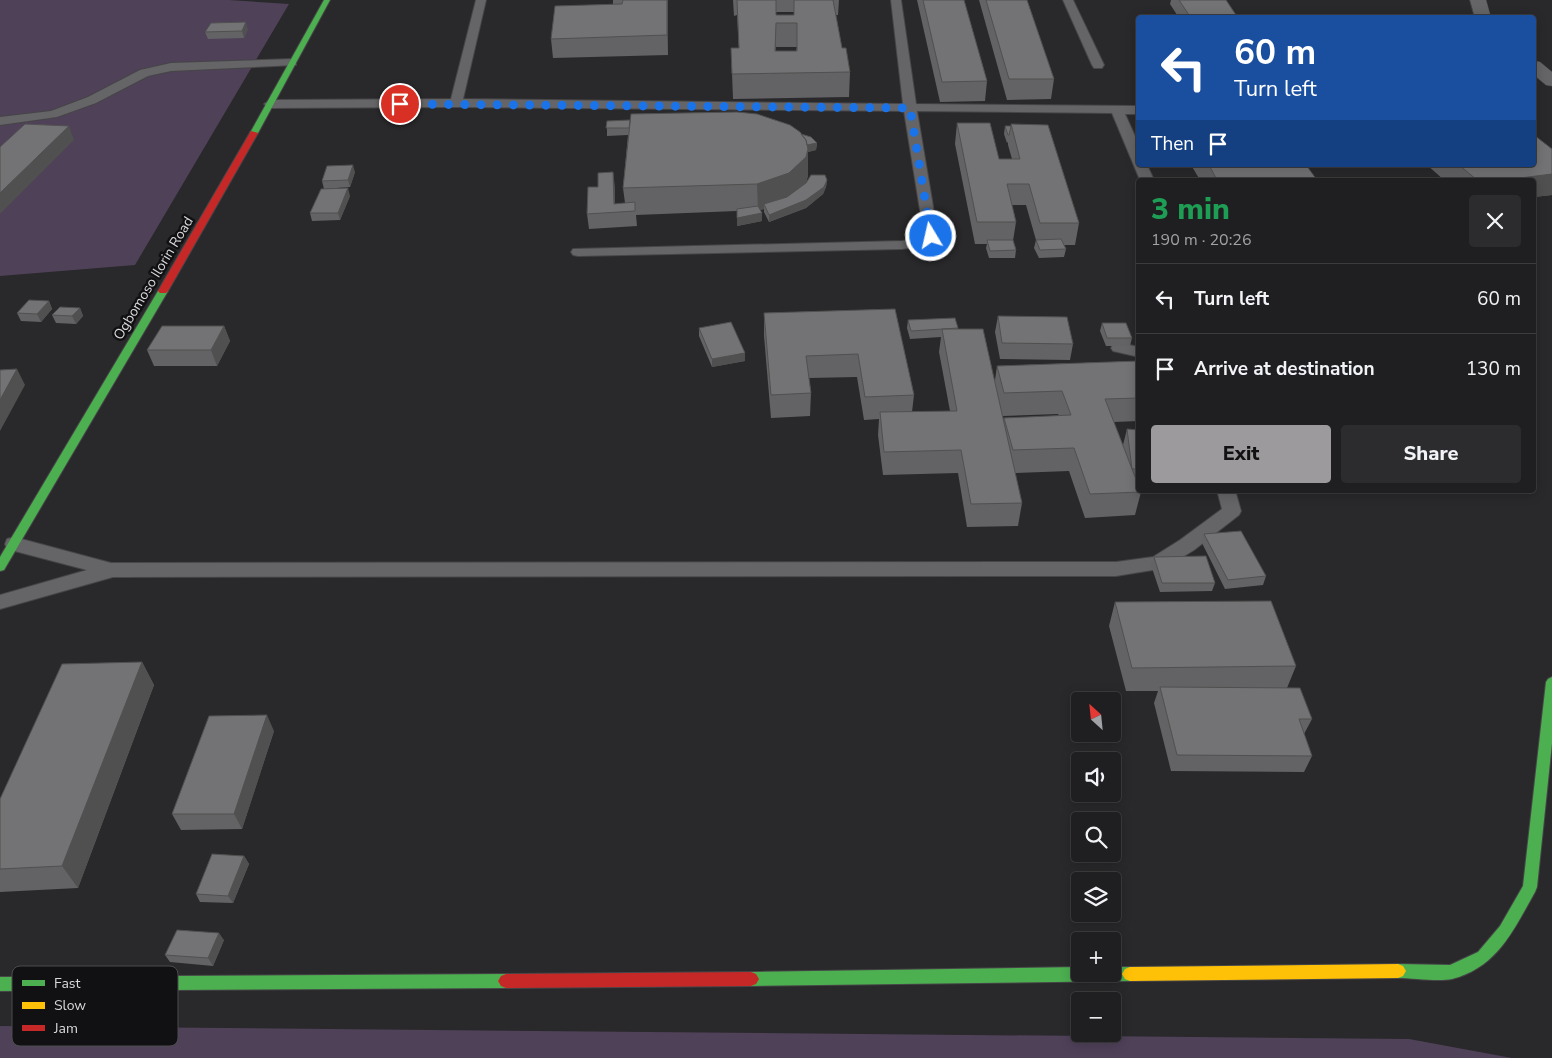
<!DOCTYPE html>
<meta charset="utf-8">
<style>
:root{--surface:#1f1e20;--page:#2c2b2d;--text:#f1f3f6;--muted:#a1a2a5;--line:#3c3c3e;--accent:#9c9a9d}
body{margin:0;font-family:"Nunito Sans",sans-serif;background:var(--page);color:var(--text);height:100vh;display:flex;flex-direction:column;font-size:19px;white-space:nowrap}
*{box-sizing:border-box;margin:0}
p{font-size:16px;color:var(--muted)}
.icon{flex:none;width:28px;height:28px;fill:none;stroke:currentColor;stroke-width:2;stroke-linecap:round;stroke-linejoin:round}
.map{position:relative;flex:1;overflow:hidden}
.details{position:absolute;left:1136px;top:178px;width:400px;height:315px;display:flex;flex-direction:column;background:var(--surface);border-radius:5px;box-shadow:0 2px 12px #0003,0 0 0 1px var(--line)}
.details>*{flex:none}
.top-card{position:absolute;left:1136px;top:15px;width:400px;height:152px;border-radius:5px;box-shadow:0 2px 12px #0003,0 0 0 1px var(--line);background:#1a4fa0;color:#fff;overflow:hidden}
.needle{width:32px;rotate:333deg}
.tools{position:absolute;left:1071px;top:692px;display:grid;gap:10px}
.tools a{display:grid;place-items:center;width:50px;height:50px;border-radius:5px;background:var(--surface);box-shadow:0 2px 12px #0003,0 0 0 1px var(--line);font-size:25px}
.pin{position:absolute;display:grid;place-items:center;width:42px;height:42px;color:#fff;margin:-21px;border:2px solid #fff;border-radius:50%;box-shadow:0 1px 5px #0007}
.me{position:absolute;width:55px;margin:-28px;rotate:351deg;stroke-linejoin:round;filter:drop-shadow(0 0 4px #0008)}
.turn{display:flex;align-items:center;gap:18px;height:105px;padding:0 15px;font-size:22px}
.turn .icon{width:65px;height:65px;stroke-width:2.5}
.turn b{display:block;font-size:35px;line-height:42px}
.then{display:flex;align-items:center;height:48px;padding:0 15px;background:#0003;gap:10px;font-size:19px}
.round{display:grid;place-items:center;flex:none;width:52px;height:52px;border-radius:5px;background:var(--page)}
.headline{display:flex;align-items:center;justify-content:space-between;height:85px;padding:0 15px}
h1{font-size:30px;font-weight:800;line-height:38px;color:#1e9e55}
.primary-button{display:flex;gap:10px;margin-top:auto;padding:10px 15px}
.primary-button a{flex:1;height:58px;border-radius:5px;background:var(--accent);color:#111;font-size:20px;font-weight:800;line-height:58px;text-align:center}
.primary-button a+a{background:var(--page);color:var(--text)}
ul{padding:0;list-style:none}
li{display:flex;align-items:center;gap:15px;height:70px;padding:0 15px;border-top:1px solid var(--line)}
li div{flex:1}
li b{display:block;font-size:19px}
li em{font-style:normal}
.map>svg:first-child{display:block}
.green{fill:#4f4158}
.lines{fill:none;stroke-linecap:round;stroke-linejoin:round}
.lane-casing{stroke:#464547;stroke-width:2}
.street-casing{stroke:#464547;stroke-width:1}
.fast-casing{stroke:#464547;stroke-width:2}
.slow-casing{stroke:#464547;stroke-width:2}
.jam-casing{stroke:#464547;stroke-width:2}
.lane{fill:#656466;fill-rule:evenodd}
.street{fill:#656466;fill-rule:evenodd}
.fast{fill:#4caf50;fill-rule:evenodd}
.slow{fill:#ffc107;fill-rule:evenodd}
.jam{fill:#c62828;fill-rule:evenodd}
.wall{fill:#636264;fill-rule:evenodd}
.shaded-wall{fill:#505051}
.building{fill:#737274;stroke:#505051;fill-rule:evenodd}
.route{stroke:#1a73e8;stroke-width:9;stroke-dasharray:0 16.2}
.labels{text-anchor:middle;stroke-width:5;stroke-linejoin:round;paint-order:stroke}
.street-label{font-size:14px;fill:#dad8db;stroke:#111012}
.key{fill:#111012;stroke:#4d4c4e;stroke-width:1}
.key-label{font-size:14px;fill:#dad8db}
</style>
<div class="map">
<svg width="1552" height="1058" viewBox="0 0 1552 1058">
<rect width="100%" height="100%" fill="#29282a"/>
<path class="green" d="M0,0H229L289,4L135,265L0,276Z
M0,1026L1409,1039L1512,1058H0Z"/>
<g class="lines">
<defs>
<path id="lane" d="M476,0H486L463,99L903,104L891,0H901L916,104L1139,106V114H1125L1139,145V165H1147L1154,180H1140L1112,113L917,111L938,236L927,245L902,249L578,256L573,255L571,252L573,249L902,241L918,238L924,235L904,111L456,107L270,108L264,104L270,100L451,99Z
M1063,0H1073L1104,65L1102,68H1094L1092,65Z
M292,59L296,61V65L171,71L148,76L96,103L57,117L0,125V117L51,111L88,97L140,70L171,63Z
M1119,343L1139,347V357L1113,351L1111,348L1113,345Z
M1217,490H1235L1241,511L1239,515L1194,550L1165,568L1116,576L113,577L0,609V595L87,570L7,549L5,544L7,539L14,537L111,563L1116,562L1153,557L1180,540L1222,509Z"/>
<path id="street" d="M1470,0H1486L1491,18H1475Z
M1534,61L1540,62L1552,72V86L1546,85L1534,75Z"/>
<path id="fast" d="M324,0H330L258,133L251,135L250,133Z
M163,288L168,291L4,570L0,571V557L158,291Z
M1552,677V743L1537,887L1535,892C1514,929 1498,967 1452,979C1438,982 1413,978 1398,978L1393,976L1390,971L1393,966L1398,964L1450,965L1478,952L1500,926L1523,886L1546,682L1548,679Z
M1080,967V974H1112V967H1130L1135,969L1138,974L1135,979L1130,981L751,986L746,984L743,979L746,974L751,972Z
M506,974L511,976L514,981L511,986L506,988L0,991V977Z"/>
<path id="slow" d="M1398,964L1403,966L1406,971L1403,976L1398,978L1130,981L1125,979L1122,974L1125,969L1130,967Z"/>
<path id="jam" d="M251,131L258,133L168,291L166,293H160L158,291Z
M751,972L756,974L759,979L756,984L751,986L506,988L501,986L498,981L501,976L506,974Z"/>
</defs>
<use href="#lane" class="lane-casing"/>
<use href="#street" class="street-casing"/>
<use href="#fast" class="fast-casing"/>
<use href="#slow" class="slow-casing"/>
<use href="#jam" class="jam-casing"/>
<use href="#lane" class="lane"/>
<use href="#street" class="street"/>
<use href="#fast" class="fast"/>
<use href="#slow" class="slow"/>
<use href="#jam" class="jam"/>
</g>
<path class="wall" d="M613,0H668V55L553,58L551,39L613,4Z
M733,0H839L838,15H836L842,48L850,72L849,97L733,99L731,48H739L737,15L734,16ZM776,12H794V15H776ZM776,47H797L796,51H776Z
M917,0H964L987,81L985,101L940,102Z
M979,0H1027L1054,79L1051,99L1007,100Z
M1171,0H1226L1238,18H1179L1170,4Z
M248,29L244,38L208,39L205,32Z
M607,121L801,134L817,143L816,150L808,152V175L806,184L827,180L826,187L823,194L806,208L769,222L764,212V209L760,210L762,213V221L737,226V211L636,215L637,226L589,229L587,214L598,187L613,172L615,204L625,203L623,188L628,135L607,136Z
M957,123L999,159H1012L1008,145V142L1007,143L1004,134L1005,126H1011V124L1079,223L1075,245H1064L1066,249L1064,257L1039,258L1034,248L1036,240L1026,205H1012L1016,222L1013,241L1016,250L1015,258H989L986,248L987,244H975L955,144Z
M1534,135L1552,195L1534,197V180H1444L1427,165H1534Z
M1191,165H1306L1317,180H1200Z
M355,172L350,187L324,189L322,181Z
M350,196L340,220L312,221L310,213Z
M49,301L52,309L41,322L21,321L17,313Z
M80,308L83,316L76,324L56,323L52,315Z
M895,309L914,395L912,412L950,411L939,352L941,337L910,339L907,328L908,320L958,328V329L995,380L997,366L1139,361V421L1114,422L1124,448L1123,445L1127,429L1139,430L1138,486L1141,492L1135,515L1085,518L1069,471L1015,473L1022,503L1018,526L967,527L958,473L883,475L878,435L879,419L864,420L857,377L809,378L811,393L810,416L771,418L764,336V313ZM1058,414L1059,416L1004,418V421L1003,416Z
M998,316L1073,344L1070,360L1000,359L995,332Z
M1102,323L1132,338L1130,346H1106L1100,331Z
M224,326L230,341L217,366H154L147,350Z
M699,328L745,361L712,367L699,336Z
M1204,534L1266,576L1263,585L1225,589L1202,543Z
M1154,557L1215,583L1212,591L1160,592L1151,565Z
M1115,602L1296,666L1287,688L1312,719L1304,734L1312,756L1304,772L1171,771L1154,703L1158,691H1126L1109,626Z
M142,662L154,685L78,888L0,892V799Z
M274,731L242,829L181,830L172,814Z
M244,856L249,864L233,903L200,902L196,894Z
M224,940L213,966L170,962L165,955Z"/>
<path class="shaded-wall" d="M667,0H668V55L667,35Z
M246,22L248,29L244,38L242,31Z
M776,23V47L775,76V51Z
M69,126L74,140L0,214V193Z
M817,143L816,150L808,152V175L806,184L789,200L764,204V209L758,211L757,184L801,146Z
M353,165L355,172L350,187L348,180Z
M613,172L615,187V212L614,204Z
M1552,174V195L1534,197V180H1504Z
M827,180L826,187L823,194L806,208L769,222V215Z
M348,188L350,196L340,220L338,213Z
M762,213V221L737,226V218Z
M49,301L52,309L41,322L37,314Z
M80,308L83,316L76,324L72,316Z
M224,326L230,341L217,366L211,350Z
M745,353V361L712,367V359Z
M17,369L25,385L0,431V400Z
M142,662L154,685L78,888L62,866Z
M267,715L274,731L242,829L234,814Z
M244,856L249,864L233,903L228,896Z
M219,933L224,940L213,966L208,958Z"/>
<path class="building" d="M623,0H667V35L551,39L555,6L622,4Z
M737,0H776V15H794V0H833L842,48H846L850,72L732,74L731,48H739ZM776,23H797V51H775Z
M923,0H964L987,81L942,82Z
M986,0H1027L1054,79H1009Z
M1179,0H1226L1238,18H1191Z
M246,22L242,31L205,32L211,23Z
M737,112L757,114L790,125L800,132L806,140L808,149L806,157L789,173L757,184L623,188L631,114Z
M630,120L629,128H606L607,121Z
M957,123H990L999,159H1020L1011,124L1048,125L1079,223H1040L1029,184H1007L1016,222H977Z
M25,124L69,126L0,193V147Z
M1005,126H1011L1009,135H1008Z
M801,134L811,137L817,143L807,145L806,140Z
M1534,135L1552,149V174L1504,180H1477L1459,165H1534V161H1536L1534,159Z
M353,165L348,180L322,181L327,166Z
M1209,165H1306L1317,180H1217Z
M613,172L614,204L635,202V211L587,214L588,187H598V173Z
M811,175H825L827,180L824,187L806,200L769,215L764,204L787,197L806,183Z
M348,188L338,213H310L321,189Z
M758,206L762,213L737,218V209Z
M1061,239L1066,249L1040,250L1036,240Z
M987,240H1013L1016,250L990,251Z
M29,300L49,301L37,314L17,313Z
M60,307L80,308L72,316L52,315Z
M895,309L914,395L865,397L858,354L806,356L811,393L771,395L764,313Z
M998,316L1067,317L1073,344L1002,343Z
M955,318L958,328L911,331L908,320Z
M731,322L745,353L712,359L699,328Z
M1102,323H1126L1132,338H1107Z
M162,326H224L211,350H147Z
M942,329H983L1022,503L971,504L961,450L884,452L880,412L957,411Z
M1139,361V398L1105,399L1139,487V490H1140L1141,492L1090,494L1074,448L1013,450L1004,418L1071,415L1062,391L1004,393L997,366Z
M17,369L0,400V370Z
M1127,429L1139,430V469H1132Z
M1241,531L1266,576L1228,580L1204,534Z
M1206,556L1215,583H1162L1154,557Z
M1271,601L1296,666L1132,668L1115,602Z
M142,662L62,866L0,869V799L62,664Z
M1160,687L1300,688L1312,719H1299L1312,756L1177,755Z
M267,715L234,814H172L209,716Z
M212,854L244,856L228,896L196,894Z
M177,930L219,933L208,958L165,955Z"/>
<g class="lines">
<path class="route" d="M400,104L910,108L931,236"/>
</g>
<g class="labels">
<g class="street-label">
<text transform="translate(153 278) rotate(-59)" y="5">Ogbomoso Ilorin Road</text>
</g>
</g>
<rect x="12" y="966" width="166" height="80" rx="8" class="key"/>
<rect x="22" y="980" width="23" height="6" fill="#4caf50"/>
<rect x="22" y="1002" width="23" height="7" fill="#ffc107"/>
<rect x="22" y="1025" width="23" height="6" fill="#c62828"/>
<g class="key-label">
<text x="54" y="988">Fast</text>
<text x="54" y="1010">Slow</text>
<text x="54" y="1033">Jam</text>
</g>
</svg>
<div class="tools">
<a><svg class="needle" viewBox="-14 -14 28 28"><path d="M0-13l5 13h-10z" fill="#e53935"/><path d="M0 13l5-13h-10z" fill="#a1a2a5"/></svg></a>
<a><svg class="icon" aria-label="sound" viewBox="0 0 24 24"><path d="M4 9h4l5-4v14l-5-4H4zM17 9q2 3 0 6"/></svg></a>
<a><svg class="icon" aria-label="search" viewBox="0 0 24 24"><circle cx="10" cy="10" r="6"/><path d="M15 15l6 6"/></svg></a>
<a><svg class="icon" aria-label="layers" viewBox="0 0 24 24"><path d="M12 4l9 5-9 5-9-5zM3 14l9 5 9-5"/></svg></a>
<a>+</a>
<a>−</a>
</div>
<div class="pin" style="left:400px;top:104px;background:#d93025"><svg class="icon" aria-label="arrive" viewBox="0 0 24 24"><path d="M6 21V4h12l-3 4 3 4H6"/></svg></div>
<svg class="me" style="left:931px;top:236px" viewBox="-20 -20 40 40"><circle r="17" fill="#1a73e8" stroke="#fff" stroke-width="3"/><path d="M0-11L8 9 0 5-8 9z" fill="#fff"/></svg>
<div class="top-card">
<div class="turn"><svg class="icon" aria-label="left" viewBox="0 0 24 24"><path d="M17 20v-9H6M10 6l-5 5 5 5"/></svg><div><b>60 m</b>Turn left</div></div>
<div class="then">Then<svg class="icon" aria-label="arrive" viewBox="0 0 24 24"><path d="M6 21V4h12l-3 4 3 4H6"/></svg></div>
</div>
<section class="details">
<div class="headline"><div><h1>3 min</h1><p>190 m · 20:26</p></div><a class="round"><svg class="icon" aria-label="close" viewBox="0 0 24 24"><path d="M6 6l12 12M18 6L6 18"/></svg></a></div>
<ul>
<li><svg class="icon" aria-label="left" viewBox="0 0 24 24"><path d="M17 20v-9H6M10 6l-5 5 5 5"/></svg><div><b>Turn left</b></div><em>60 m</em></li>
<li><svg class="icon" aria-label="arrive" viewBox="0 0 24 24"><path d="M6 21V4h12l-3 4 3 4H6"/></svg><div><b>Arrive at destination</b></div><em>130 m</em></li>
</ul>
<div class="primary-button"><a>Exit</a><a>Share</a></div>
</section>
</div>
